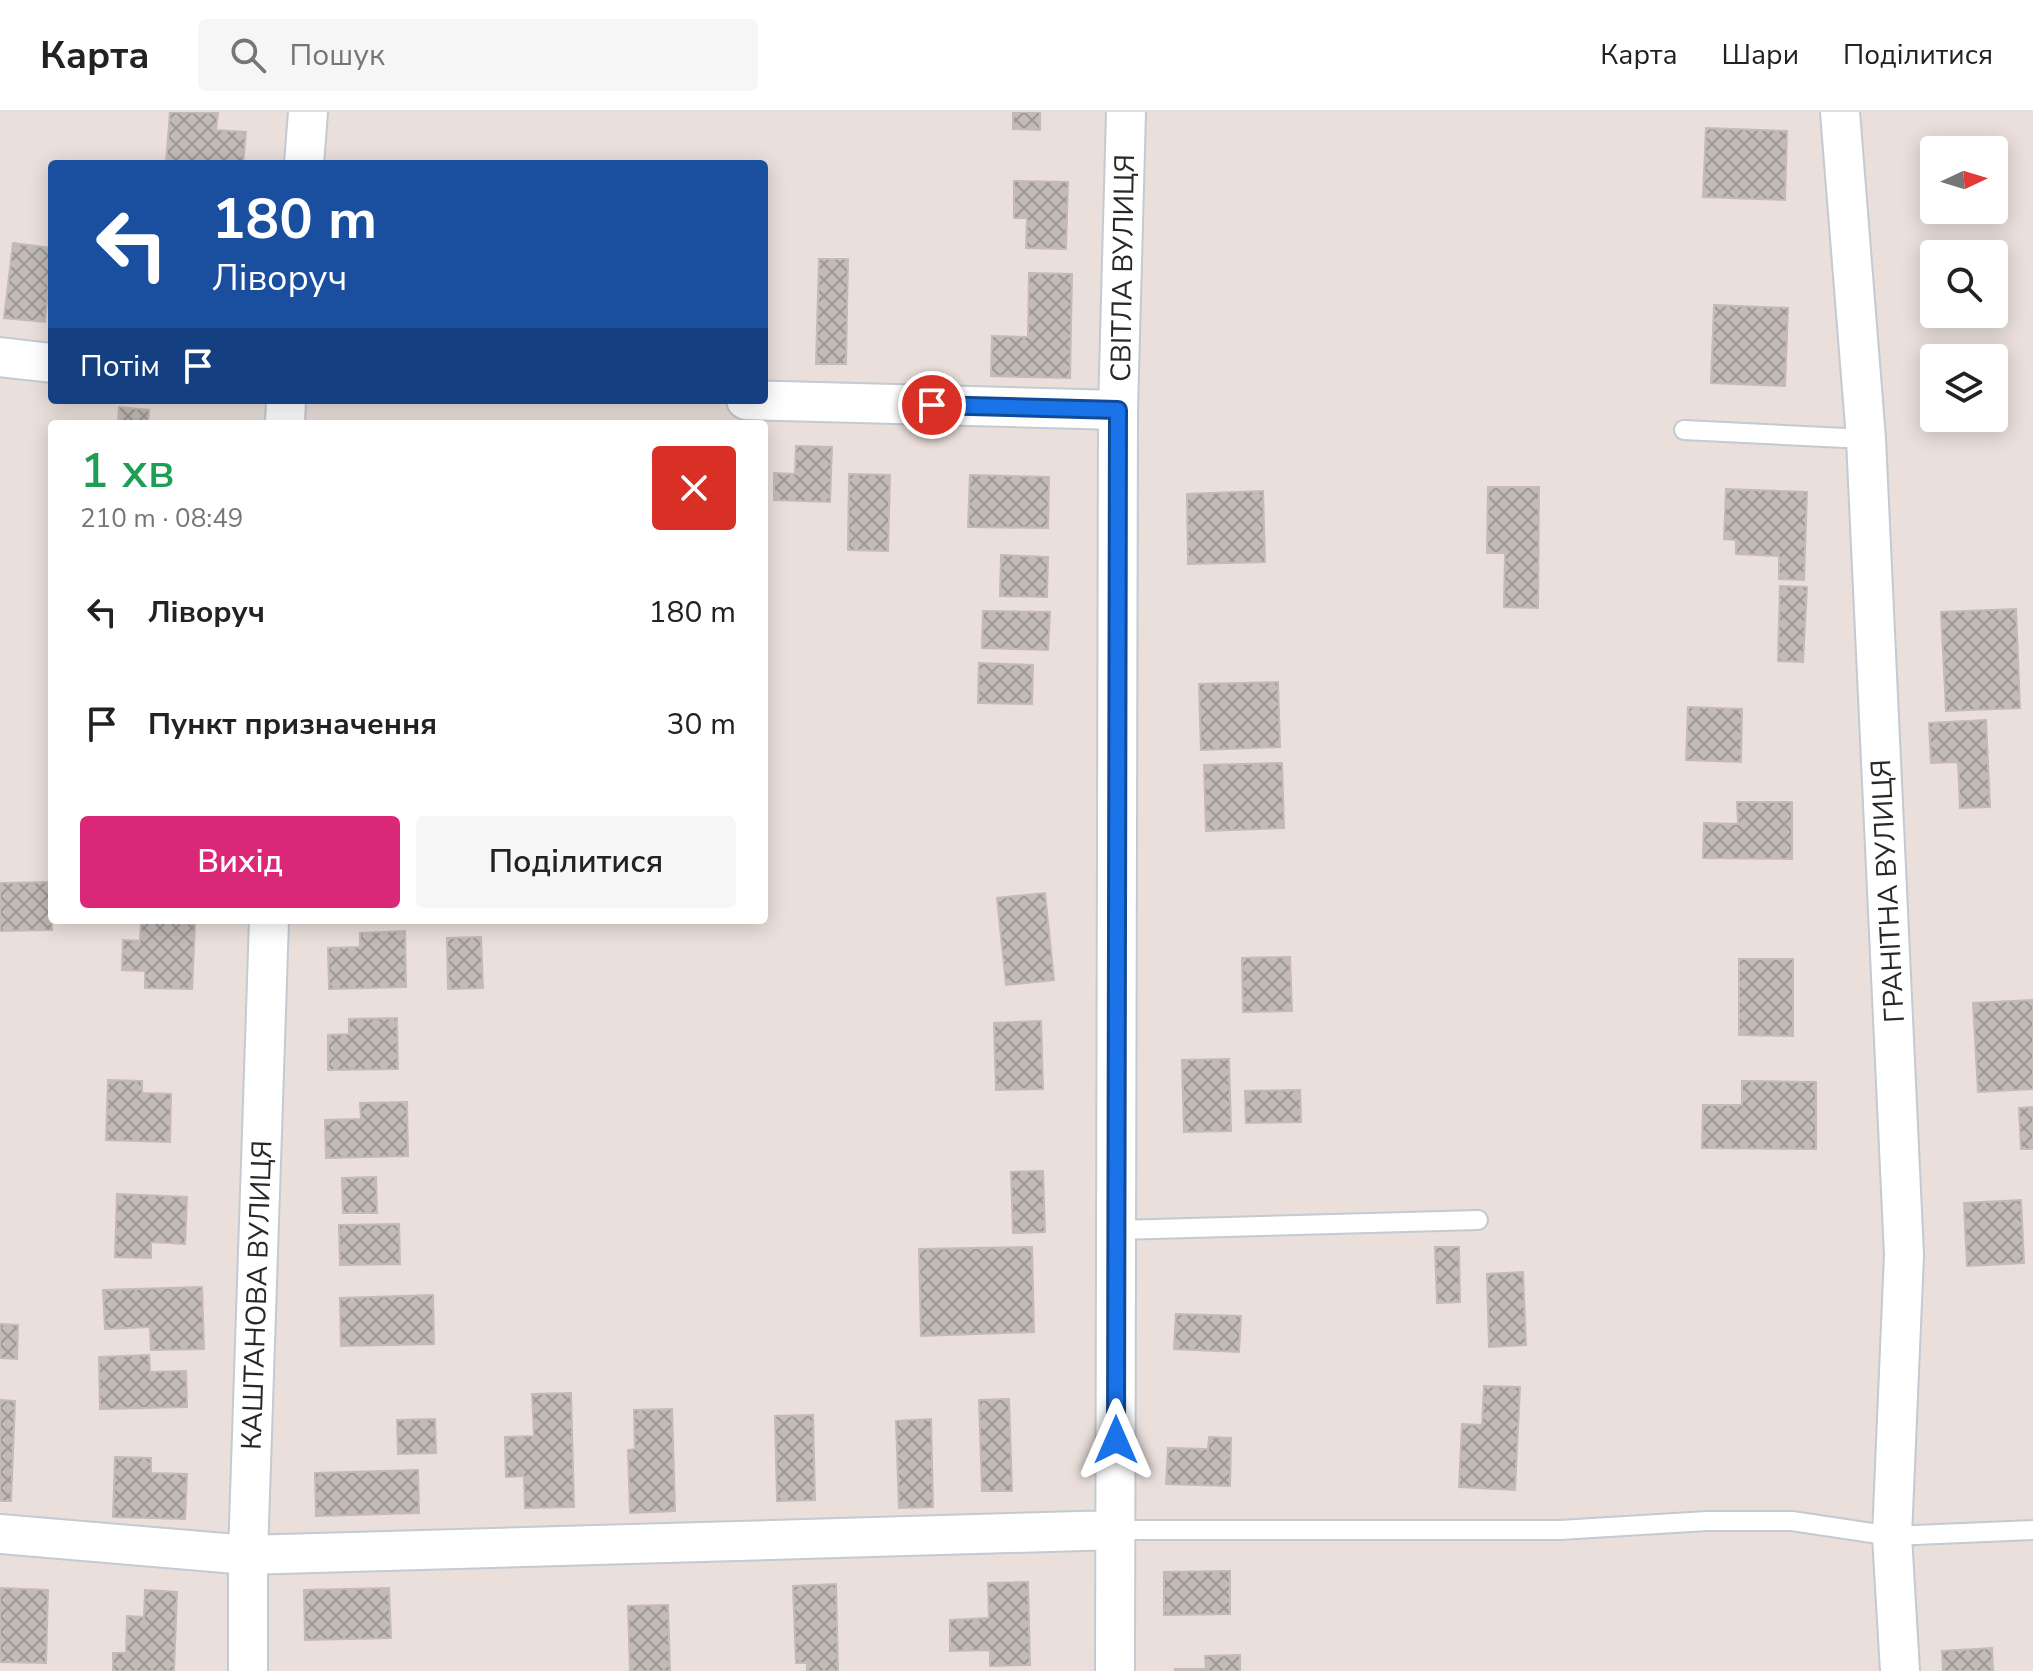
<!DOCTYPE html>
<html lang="uk">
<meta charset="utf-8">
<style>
:root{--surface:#fff;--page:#f6f6f6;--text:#222;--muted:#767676;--line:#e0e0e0;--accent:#db2777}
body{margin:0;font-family:"Nunito Sans",sans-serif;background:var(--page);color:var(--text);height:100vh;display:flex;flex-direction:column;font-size:30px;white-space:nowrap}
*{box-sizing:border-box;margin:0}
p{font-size:26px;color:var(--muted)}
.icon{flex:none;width:44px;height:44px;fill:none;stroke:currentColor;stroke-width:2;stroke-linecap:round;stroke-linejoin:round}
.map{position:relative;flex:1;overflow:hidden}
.side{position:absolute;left:48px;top:308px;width:720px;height:504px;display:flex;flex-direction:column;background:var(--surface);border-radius:8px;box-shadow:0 4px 20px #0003}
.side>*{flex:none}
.hud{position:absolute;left:48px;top:48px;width:720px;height:244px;border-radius:8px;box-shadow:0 4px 20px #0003;background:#1a4fa0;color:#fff;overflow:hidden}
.needle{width:52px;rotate:86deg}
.buttons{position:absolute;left:1920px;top:24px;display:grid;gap:16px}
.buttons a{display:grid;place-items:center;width:88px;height:88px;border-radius:8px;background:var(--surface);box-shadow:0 4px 20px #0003;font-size:40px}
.pin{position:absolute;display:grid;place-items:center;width:68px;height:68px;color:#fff;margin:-34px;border:4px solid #fff;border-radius:50%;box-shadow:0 2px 8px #0007}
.me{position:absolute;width:88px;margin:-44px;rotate:0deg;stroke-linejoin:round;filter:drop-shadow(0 0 6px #0008)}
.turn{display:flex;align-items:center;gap:28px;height:168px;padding:0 32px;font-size:36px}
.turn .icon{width:104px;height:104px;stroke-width:2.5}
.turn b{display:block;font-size:56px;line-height:68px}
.then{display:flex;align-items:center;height:76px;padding:0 32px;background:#0003;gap:16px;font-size:30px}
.round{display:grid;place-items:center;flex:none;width:84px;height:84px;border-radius:8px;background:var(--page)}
.overview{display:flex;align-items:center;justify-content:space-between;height:136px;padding:0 32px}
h1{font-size:48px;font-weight:600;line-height:60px;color:#1e9e55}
.cta{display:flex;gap:16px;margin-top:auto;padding:16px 32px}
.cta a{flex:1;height:92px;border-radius:8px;background:var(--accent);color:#fff;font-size:32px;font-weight:600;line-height:92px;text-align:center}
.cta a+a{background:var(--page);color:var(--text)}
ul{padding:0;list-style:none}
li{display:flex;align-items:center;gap:24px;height:112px;padding:0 32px}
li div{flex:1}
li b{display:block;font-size:30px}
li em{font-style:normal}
header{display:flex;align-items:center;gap:48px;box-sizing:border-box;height:112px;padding:0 40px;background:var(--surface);border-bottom:2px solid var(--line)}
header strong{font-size:38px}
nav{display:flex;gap:44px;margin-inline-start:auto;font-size:28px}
.search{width:560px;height:72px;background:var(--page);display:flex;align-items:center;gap:20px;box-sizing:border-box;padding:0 28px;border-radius:8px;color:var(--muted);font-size:30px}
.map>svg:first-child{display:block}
.building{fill:url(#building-cross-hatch);stroke:#c5bbb5;stroke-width:2}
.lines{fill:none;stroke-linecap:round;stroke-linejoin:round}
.service-casing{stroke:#c3cad1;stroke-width:22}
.minor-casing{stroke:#c3cad1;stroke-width:42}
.service{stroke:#fff;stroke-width:18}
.minor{stroke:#fff;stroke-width:38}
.route-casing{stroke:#114b97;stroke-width:20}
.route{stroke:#1a73e8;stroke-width:14}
.labels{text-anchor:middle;stroke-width:6;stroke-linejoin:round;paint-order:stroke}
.street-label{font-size:28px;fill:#282828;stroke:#fff}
</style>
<header>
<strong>Карта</strong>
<div class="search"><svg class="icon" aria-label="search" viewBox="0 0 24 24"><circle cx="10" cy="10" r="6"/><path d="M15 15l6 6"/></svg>Пошук</div>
<nav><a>Карта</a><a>Шари</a><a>Поділитися</a></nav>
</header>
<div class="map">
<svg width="2033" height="1559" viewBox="0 0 2033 1559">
<defs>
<pattern id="building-cross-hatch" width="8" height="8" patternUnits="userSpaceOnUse" patternTransform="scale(2)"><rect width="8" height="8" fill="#c2bbb7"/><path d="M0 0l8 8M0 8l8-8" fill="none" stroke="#9e9895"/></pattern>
</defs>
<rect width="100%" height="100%" fill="#eadfdb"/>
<path class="building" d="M170,0L218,1L216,18L246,20L243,52L166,50Z
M1013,0H1040V18L1013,17Z
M1706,16L1787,19L1785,88L1703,85Z
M1014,69L1068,70L1066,137L1026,136L1027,106H1014Z
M13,131L52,136L45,210L4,206Z
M819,147H848L846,252H816Z
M1029,161L1072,162L1070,266L991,264L992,224L1028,225Z
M1714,193L1788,196L1785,274L1711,271Z
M119,295L149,298L148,312H118Z
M796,334L832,335L830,390L774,388V361L795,362Z
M849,362L890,363L888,439L848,438Z
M970,363L1049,365L1048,416L968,415Z
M1488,375H1539L1538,496L1504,495L1505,441H1487Z
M1726,377L1807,380L1804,468L1779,467V444L1736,442V428L1724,427Z
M1263,379L1265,450L1188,452L1187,382Z
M1001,443L1048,445L1047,485L1000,484Z
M1780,474L1807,475L1803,550L1778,549Z
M2016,497L2020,596L1946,599L1941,500Z
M983,499L1050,500L1048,538L982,536Z
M979,551L1033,553L1032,592L978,591Z
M1278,570L1280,635L1201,638L1199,572Z
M1688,595L1742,597L1741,650L1686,648Z
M1986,608L1990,695L1960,696L1958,650L1931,651L1929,611Z
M1282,651L1284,716L1206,719L1204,653Z
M1737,690H1792V747L1703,746L1704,711L1738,712Z
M52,770V818L0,819V771Z
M1045,781L1054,868L1006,873L997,786Z
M141,810L195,812L192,877L145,876V859L122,858L123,828L140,829Z
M405,819L406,875L329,877L328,836L360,835V821Z
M481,825L483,876L448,877L447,826Z
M1290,845L1292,899L1243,900L1242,846Z
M1739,847H1793V924L1739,923Z
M2033,888V977L1978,980L1973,891Z
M397,906L398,957L328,958V923L349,922V907Z
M1041,909L1043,977L996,978L994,911Z
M1229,947L1231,1019L1184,1020L1182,948Z
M108,968L142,969V981L171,982L170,1030L106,1028Z
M1742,969L1816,970V1037L1702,1036L1703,993H1742Z
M1300,978L1301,1010L1246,1011L1245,979Z
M407,990L408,1044L326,1046L325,1008L361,1007L360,991Z
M2033,995V1037H2021L2019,996Z
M1043,1059L1045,1120L1013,1121L1011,1060Z
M376,1065L377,1101H343L342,1066Z
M117,1082L187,1085L185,1132L151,1130V1146L115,1145Z
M2021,1088L2024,1151L1967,1154L1964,1091Z
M399,1112L400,1152L340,1153L339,1113Z
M1032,1135L1034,1220L921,1224L919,1137Z
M1435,1135H1459L1460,1190L1437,1191Z
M1523,1160L1526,1233L1489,1235L1487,1162Z
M202,1175L204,1237L151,1238L150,1215L105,1217L103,1178Z
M433,1183L434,1232L341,1234L340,1186Z
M1176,1202L1241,1204L1239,1240L1174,1237Z
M0,1212L18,1213L17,1247L0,1246Z
M149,1243L150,1260L186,1259L187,1295L100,1297L99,1245Z
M1484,1274L1520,1275L1515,1378L1459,1375L1462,1312L1482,1313Z
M571,1281L574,1395L525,1396L524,1364L506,1365L505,1325L534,1324L532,1282Z
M1009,1287L1012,1379H982L979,1288Z
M0,1288L15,1289L11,1389H0Z
M672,1297L675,1399L630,1401L628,1338L635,1337L634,1298Z
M813,1303L815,1388L777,1389L775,1304Z
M435,1307L436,1341L398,1342L397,1308Z
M931,1307L933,1395L899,1396L896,1309Z
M1209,1325L1231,1326L1230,1374L1166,1372L1168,1336L1208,1337Z
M115,1345L151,1346V1361L187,1362L185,1407L113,1405Z
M418,1358L419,1401L316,1404L315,1361Z
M1230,1459V1502L1164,1503V1460Z
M1028,1470L1030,1553L990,1554V1538L950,1539V1508L989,1506L988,1471Z
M836,1472L838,1559H807V1551H796L793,1474Z
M0,1476L48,1478L46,1551L0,1550Z
M389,1476L391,1526L305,1528L304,1478Z
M145,1478L177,1480L174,1559H113V1541H126L127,1504L144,1505Z
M668,1493L670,1559H630L628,1494Z
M1992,1536L1993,1559H1943L1942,1539Z
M1240,1543V1559H1175V1557H1206L1205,1544Z"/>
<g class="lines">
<defs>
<path id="service" d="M1684,318L1866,327
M1117,1118L1478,1108
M1116,1418H1560L1707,1409H1792L1892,1424L2033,1418"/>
<path id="minor" d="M1840,0L1866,327L1904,1143L1892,1424L1900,1559
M304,52L308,0
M0,245L52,251
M746,288L1118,298
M285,312L286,288
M0,1422L248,1443L1116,1418
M248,1559V1443L269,808
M1115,1559L1118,298L1126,0"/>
</defs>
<use href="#service" class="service-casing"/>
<use href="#minor" class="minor-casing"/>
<use href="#service" class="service"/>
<use href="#minor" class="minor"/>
</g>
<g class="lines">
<defs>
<path id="route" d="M932,293L1118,298L1116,1328"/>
</defs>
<use href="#route" class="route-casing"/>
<use href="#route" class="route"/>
</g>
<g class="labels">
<g class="street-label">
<text transform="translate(1122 156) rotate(-89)" y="10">СВІТЛА ВУЛИЦЯ</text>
<text transform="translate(1887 779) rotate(-93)" y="10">ГРАНІТНА ВУЛИЦЯ</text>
<text transform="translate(256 1183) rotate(-88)" y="10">КАШТАНОВА ВУЛИЦЯ</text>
</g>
</g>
</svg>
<div class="buttons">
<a><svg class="needle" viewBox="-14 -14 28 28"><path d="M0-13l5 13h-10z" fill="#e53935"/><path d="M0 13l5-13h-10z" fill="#767676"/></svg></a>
<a><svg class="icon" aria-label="search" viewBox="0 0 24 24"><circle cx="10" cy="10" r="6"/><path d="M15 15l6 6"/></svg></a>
<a><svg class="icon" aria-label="layers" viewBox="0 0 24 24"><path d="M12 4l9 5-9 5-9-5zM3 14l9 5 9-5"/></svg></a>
</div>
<div class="pin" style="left:932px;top:293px;background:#d93025"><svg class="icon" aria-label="arrive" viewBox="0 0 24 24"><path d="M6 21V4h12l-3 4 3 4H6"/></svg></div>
<svg class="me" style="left:1116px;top:1328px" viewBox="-20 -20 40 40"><path d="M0-17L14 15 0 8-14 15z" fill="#1a73e8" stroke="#fff" stroke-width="4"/></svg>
<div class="hud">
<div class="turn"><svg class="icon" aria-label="left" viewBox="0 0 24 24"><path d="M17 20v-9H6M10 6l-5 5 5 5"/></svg><div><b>180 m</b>Ліворуч</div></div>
<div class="then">Потім<svg class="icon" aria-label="arrive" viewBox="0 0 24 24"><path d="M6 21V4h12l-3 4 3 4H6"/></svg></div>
</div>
<section class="side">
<div class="overview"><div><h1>1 хв</h1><p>210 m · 08:49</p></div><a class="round" style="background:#d93025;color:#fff"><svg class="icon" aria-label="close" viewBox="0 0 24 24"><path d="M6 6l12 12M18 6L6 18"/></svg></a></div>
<ul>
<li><svg class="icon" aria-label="left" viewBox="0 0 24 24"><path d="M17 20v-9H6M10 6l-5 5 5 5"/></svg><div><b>Ліворуч</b></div><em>180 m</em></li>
<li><svg class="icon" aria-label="arrive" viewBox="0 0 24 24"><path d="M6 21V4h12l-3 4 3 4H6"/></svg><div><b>Пункт призначення</b></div><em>30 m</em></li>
</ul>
<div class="cta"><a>Вихід</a><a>Поділитися</a></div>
</section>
</div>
